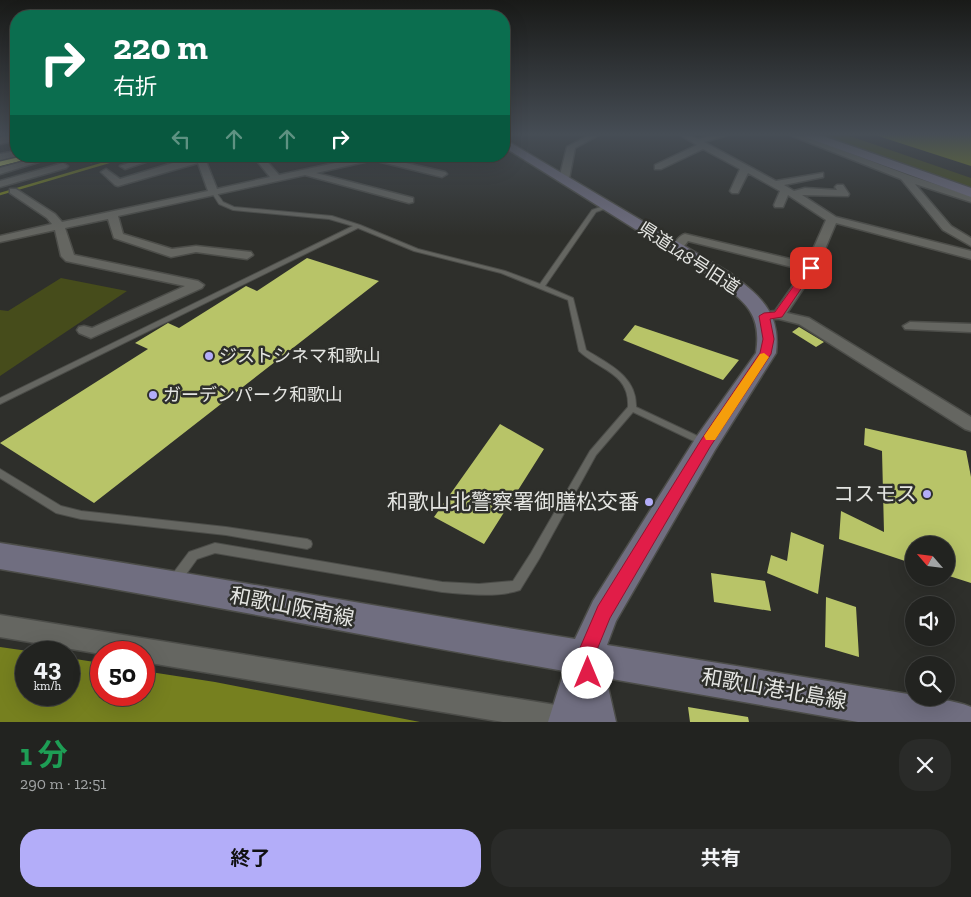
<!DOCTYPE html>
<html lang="ja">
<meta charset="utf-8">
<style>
:root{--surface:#222320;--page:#2a2b29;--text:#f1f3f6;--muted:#a2a4a5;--line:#3f403e;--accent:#b3adf9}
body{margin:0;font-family:"Zilla Slab","Noto Sans JP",serif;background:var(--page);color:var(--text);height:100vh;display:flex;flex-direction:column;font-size:19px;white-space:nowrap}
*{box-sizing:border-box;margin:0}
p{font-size:16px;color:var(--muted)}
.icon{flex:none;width:28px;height:28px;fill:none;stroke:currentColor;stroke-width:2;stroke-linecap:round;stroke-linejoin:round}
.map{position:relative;height:722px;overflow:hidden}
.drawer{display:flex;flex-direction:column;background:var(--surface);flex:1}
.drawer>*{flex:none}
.hud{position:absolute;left:10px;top:10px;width:500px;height:152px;border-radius:20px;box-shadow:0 5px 20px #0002,0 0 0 1px var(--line);background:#0b6e4f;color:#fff;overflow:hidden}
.needle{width:32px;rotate:298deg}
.controls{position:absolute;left:905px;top:536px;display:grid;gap:10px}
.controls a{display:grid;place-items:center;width:50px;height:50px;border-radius:50%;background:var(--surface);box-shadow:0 5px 20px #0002,0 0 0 1px var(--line);font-size:25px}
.speed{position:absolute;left:15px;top:641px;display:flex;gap:10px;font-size:25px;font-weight:700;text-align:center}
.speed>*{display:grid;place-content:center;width:65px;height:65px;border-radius:50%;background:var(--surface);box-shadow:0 5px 20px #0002,0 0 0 1px var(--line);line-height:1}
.speed small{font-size:12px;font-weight:400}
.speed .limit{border:8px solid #d22;background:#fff;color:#111}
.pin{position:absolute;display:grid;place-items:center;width:42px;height:42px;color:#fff;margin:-21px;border-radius:10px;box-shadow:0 2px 8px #0006}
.me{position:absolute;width:55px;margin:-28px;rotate:0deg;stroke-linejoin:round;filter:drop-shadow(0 0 4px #0008)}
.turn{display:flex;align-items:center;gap:18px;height:105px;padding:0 20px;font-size:22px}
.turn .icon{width:65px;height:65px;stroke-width:2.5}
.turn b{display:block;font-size:35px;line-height:42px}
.lanes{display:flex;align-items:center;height:48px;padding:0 20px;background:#0003;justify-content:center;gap:25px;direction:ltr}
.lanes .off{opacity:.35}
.round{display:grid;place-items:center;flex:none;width:52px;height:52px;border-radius:20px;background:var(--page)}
.summary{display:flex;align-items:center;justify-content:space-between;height:85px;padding:0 20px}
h1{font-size:30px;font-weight:700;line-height:38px;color:#1e9e55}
.button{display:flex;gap:10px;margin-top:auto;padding:10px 20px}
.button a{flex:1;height:58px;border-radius:20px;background:var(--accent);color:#111;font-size:20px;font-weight:700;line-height:58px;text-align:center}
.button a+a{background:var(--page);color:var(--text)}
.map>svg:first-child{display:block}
.green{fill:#464c1b}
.water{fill:#76801f}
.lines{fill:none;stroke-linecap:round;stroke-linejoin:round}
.stream{stroke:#76801f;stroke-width:2.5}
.building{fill:#b8c468}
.lane-casing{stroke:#4c4d49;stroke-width:2}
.street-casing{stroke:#4c4d49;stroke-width:3}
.secondary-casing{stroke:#4c4d49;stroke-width:3}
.lane{fill:#656661;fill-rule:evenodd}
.street{fill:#656661;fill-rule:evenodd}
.secondary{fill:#706e80;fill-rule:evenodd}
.route{fill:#e11d48;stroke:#92132f}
.slow{fill:#f59e0b}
.poi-dot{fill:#b3adf9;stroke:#2e2f2b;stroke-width:2}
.labels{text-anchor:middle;stroke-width:5;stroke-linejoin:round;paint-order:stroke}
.street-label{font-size:18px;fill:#e4e5e2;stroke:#2e2f2b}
.poi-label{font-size:18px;fill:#e4e5e2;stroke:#2e2f2b;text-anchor:start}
.near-poi-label{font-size:21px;fill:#e4e5e2;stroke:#2e2f2b;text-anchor:end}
.near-street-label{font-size:21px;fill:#e4e5e2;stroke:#2e2f2b}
</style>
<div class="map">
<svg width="971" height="722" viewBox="0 0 971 722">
<rect width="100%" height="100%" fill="#2e2f2b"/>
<path class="green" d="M817,135H847L971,178V189Z
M61,278L127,291L0,376V310L8,311Z"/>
<path class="water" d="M875,135H971V166Z
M0,647L35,652H26V695H69V658L101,663V695H144V671L215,682L420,722H0Z"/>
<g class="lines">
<path class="stream" d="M0,194L129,156"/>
</g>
<path class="building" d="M14,155L21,161L0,166V158Z
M307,258L379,281L94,503L0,443L148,349L135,343L168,323L179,328L246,286L257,291Z
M635,325L739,360L723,380L623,340Z
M799,327L824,342L816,347L792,332Z
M500,424L544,449L484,544L434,517Z
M865,428L966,451L971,477V583L946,575V545H914V564L839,539L841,511L884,532L882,451L864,445Z
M791,532L824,545L818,594L767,573L771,555L787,561Z
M711,573L765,581L771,611L714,602Z
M826,597L856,607L859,657L825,647Z
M688,707L748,717L749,722H690Z"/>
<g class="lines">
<defs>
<path id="lane" d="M212,192H216L223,202L234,207L332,216L360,225L418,249L505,271L540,284L592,210L606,205H610V207L596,212L545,286L573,298L586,350C608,364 637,376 636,407L706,440L707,442L706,444L703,445L700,444L633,412L596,455L539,559L520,590C497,598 466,594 442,592L215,553L197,559L179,584L175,585L171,584L170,580L171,576L189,552L215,543L442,582L479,584L513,581L531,553L590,451L628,407C630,373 599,370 579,351L568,300L501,273L414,251L358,228L0,404V398L353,226L329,219L233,210L219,204L212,193Z
M0,469L61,506L81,511L226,527L307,539L311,541L312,544L311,547L307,549L226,535L81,519L56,513L0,478Z"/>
<path id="street" d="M4,135H16V136L13,138V141L0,144V138Z
M589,135H599L575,148L569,179L564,182L561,181L559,179L567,147Z
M680,135H690L698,139L714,135H728L704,142L776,181L823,173V177L784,185L794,191L805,188L837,190L835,187L837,185H843L849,194L848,196L802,195L836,217L971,251V259L836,223L817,268L787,313L809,318L971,417V431L965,429L799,324L779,319H759L757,316L759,313L775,311L804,270L688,241L681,250H673L671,248C675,243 679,235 685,234L807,263L826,220L788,195L783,207H775L774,205L780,191L748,173L738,193H732L730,191L740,169L703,149L661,169H655V165L697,145Z
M790,135H802L908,175L971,196V202L915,184L951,226L971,238V246L943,230L901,179Z
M16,151L17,156L0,160V154Z
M43,156H58L0,174V168Z
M81,156H105L91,162Z
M149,156H163L125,169L120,166Z
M196,156H204L217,189L270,177L253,156H262L279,175L368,156H385L384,158L445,172L447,174L442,177L373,160L316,173L413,198V202L409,203L305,175L118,216L123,234L172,249L196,246L251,252L253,255L247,259L196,252L171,257L114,238L108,219L65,228L74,255L198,281L204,285L202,288L91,338L79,333L77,330L79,327L84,326L92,328L185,286L66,261L61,256L55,230L0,242V236L52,224L47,218L10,193V189H16L55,214L62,222L208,191L198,163L118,186L115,185L101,172L106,169L120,179Z
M63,163L68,166L66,168L0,187V181Z
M910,322L971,324V332L905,329L903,326Z
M0,615L580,709L589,713L593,722H503L144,662V652H101V654L0,637Z"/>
<path id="secondary" d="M803,135H820L971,188V197L805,137Z
M504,139L730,273C760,296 781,312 776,353L715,450L616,621L607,645L914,695V698C932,698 954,700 971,707V722H858L606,678L616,722H548L564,671C376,638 188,601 0,569V543C192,573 384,608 575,639L593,601L697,436L756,353C762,314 746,303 718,281L504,147Z"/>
</defs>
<use href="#lane" class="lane-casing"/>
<use href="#street" class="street-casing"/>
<use href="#secondary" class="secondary-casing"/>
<use href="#lane" class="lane"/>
<use href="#street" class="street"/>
<use href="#secondary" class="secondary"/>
</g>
<linearGradient id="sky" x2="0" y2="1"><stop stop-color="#191a18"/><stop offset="0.57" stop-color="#464d55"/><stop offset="1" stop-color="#464d55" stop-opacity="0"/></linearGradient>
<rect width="971" height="236" fill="url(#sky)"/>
<path class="route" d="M811,265L815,268L782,317L770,319L774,339L771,354L710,447L610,618L594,657L597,673L594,680L588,682L581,680L576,657L598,606L701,440L760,353L763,339L759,316L764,313L775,312L808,266Z"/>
<path class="slow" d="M764,353L769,357L715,440H706L704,436L706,433L760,354Z"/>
<g class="poi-dot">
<circle cx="209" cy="356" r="5"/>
<circle cx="153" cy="395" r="5"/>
<circle cx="927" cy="494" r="5"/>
<circle cx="649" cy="502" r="5"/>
</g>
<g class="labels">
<g class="street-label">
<text transform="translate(689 258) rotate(33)" y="6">県道148号旧道</text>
</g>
<g class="poi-label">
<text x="219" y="362">ジストシネマ和歌山</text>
<text x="163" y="401">ガーデンパーク和歌山</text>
</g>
<g class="near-poi-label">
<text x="917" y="501">コスモス</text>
<text x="639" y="509">和歌山北警察署御膳松交番</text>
</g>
<g class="near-street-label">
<text transform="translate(292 607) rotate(11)" y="7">和歌山阪南線</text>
<text transform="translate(774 689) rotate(10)" y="7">和歌山港北島線</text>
</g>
</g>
</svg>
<div class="controls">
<a><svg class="needle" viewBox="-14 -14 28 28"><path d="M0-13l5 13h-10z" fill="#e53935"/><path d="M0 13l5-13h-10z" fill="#a2a4a5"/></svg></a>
<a><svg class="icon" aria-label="sound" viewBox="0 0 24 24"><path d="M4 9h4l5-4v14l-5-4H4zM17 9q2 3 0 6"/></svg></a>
<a><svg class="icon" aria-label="search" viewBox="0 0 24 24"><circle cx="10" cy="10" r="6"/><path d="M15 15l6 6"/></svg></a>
</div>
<div class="speed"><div>43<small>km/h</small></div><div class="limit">50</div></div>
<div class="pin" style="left:811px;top:268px;background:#d93025"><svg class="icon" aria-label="arrive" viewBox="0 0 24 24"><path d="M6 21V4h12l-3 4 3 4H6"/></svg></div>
<svg class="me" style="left:588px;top:673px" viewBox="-20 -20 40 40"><circle r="19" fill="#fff"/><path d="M0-13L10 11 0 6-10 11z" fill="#e11d48"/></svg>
<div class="hud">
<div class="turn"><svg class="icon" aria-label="right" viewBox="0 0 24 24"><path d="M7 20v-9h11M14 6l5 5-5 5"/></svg><div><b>220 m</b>右折</div></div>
<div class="lanes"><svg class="icon off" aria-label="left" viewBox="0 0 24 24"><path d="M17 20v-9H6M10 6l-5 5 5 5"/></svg><svg class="icon off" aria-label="ahead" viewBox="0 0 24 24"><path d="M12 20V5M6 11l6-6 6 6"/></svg><svg class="icon off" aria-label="ahead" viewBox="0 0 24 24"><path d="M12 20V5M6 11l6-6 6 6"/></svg><svg class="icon" aria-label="right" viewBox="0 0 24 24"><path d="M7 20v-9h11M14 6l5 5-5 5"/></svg></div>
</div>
</div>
<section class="drawer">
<div class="summary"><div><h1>1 分</h1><p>290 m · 12:51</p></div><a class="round"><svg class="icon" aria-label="close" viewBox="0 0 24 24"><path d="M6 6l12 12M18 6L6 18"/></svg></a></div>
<div class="button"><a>終了</a><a>共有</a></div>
</section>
